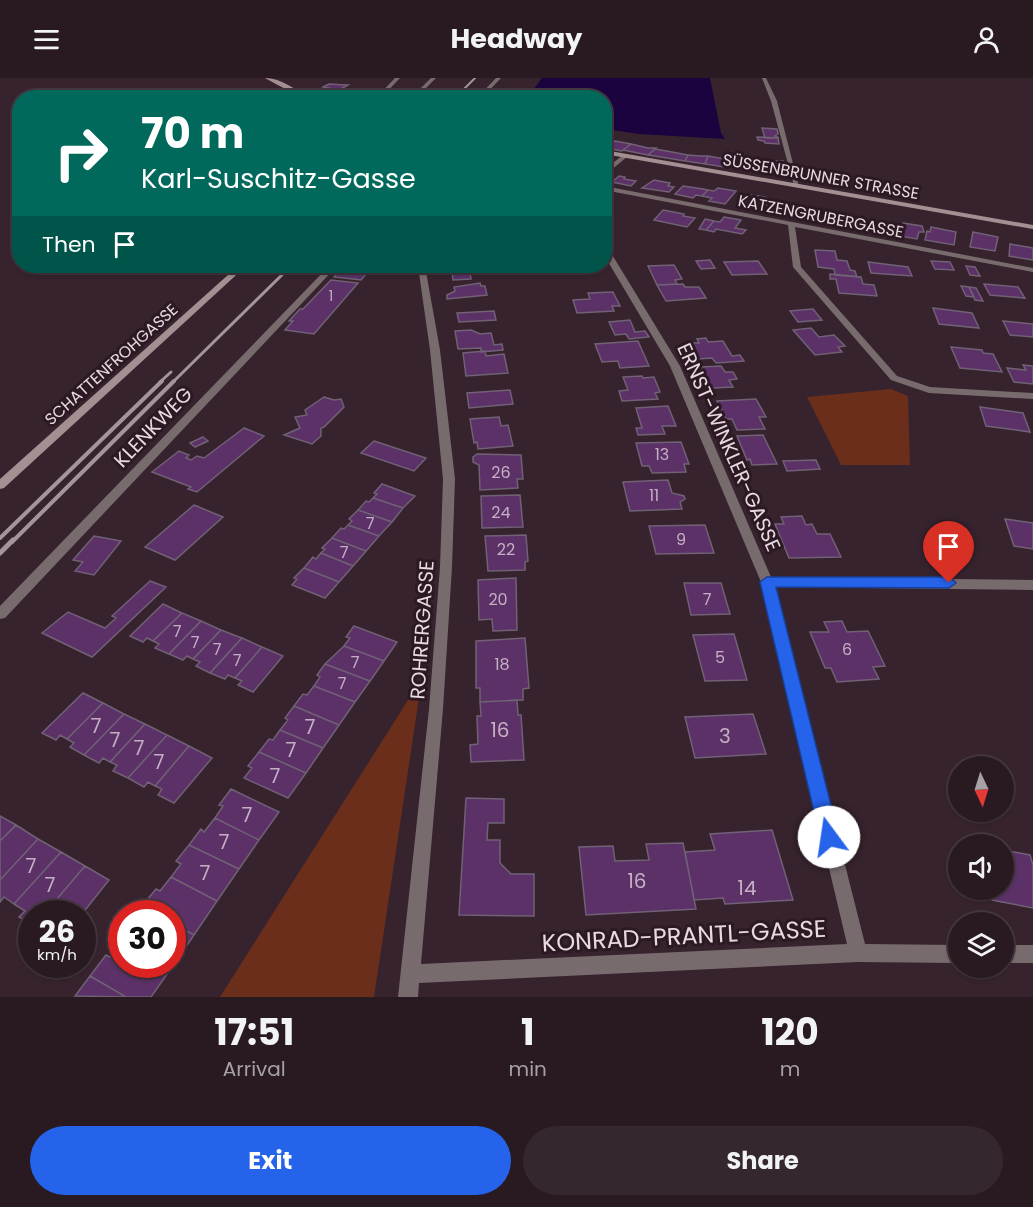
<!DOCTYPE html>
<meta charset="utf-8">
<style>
:root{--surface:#291a22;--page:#35272f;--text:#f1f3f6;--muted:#a5a1a5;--line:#453840;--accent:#2563eb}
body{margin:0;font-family:Poppins,sans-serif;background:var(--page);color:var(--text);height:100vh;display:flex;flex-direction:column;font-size:22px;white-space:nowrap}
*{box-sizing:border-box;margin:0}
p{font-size:20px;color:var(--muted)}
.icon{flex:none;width:33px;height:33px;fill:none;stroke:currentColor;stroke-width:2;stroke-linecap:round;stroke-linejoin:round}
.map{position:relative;height:919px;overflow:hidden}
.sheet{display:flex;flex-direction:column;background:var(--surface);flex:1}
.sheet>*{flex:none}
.hud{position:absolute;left:12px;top:12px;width:600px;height:183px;border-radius:24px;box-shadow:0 2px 4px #0004,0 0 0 2px var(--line);background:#00695c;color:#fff;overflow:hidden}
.needle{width:39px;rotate:176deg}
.controls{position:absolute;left:948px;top:678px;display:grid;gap:12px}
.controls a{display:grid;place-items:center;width:66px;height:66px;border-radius:50%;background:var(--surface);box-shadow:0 2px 4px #0004,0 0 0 2px var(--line);font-size:30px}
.speed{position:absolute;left:18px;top:822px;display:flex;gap:12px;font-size:30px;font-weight:700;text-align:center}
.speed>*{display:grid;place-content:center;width:78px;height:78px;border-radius:50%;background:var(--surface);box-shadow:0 2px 4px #0004,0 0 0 2px var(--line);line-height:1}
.speed small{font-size:15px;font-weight:400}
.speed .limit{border:9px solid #d22;background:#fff;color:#111}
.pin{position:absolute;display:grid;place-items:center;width:51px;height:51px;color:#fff;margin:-62px -26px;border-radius:50% 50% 50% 0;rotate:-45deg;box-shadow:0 0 6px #0007}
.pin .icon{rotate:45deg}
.me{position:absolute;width:66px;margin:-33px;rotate:346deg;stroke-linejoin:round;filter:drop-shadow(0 0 4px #0008)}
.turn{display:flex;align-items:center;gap:21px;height:126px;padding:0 30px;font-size:27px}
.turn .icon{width:78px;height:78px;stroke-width:2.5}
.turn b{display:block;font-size:42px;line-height:51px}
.then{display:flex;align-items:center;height:57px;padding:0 30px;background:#0003;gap:12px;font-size:22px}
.eta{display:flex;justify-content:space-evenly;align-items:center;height:102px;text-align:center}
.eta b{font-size:36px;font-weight:700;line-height:42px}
.primary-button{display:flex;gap:12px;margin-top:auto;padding:12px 30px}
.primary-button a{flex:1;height:69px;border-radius:36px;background:var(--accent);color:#fff;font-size:24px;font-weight:700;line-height:69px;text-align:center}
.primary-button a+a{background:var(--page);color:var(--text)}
header{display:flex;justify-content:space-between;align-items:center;height:78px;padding:0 30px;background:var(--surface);font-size:27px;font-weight:700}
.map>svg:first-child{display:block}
.green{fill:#6b2e1b}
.water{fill:#1a033f}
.building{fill:#5b3168;stroke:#706175;stroke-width:1.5}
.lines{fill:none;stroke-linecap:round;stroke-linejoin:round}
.street{fill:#786b6d;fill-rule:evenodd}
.secondary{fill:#a49092;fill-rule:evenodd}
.rail-far3{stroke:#a4949c;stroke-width:2}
.rail-far2{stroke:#a4949c;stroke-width:3}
.rail-far1{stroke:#a4949c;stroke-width:4}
.rail{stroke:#a4949c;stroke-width:5}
.route{fill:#2563eb;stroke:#184099;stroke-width:1.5}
.labels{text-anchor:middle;stroke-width:6;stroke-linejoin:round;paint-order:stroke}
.far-number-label{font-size:14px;fill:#c5b0c3}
.far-street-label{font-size:16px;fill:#e8dae1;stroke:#2c1924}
.number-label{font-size:16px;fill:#c5b0c3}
.street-label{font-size:20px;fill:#e8dae1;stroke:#2c1924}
.near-number-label{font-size:20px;fill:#c5b0c3}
.near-street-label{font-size:24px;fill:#e8dae1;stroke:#2c1924}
</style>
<header><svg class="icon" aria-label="menu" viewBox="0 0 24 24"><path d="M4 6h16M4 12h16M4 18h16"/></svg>Headway<svg class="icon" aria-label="person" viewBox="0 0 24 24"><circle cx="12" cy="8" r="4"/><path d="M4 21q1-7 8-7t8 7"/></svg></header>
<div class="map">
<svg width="1033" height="919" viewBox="0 0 1033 919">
<rect width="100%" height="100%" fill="#37232e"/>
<path class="green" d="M891,311L908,318L910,387H841L807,319Z
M422,600L374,919H220Z"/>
<path class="water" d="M542,0H710L721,55L725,61L639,56L605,51L604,20L528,19Z"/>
<path class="building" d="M329,6L348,7L339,12L323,9Z
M762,50L777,51L778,56L775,58L779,60H765Z
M757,59L778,60L779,66L765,65L764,63L758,62Z
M615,63L631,66L622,73L606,70Z
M631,66L648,70H656L648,77L623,72Z
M655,71L672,74L688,77L685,83L648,77Z
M688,77L700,78H708L705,86L685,83Z
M708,78L725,81L724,89L705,86Z
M768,83H783L785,89L769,88Z
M619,98L625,99L624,101L636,103L631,108L612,104Z
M654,102L670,105L668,108L674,109L669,114L642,110Z
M683,108L703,111L708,112L702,118L696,117L693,120L675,116Z
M718,110L736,113L725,126L709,123L712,120L702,118L708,112L714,113Z
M749,117L765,119L771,122L764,130L742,127L744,124L743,120Z
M779,127L802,131L798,139L774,134Z
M663,132L684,136L683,138L695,140L687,149L654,142Z
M801,133L814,135L815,133L836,137L832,145L798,139Z
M724,139L741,142L735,150L746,152L742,156L716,151L714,154L706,152L714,143L720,144Z
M705,141L714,143L706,152L699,151Z
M903,145L922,148L924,154H919L917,161L900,158Z
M931,149L956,154L954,167L925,162L927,153L930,154Z
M973,154L998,159L995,173L970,169Z
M1010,166L1033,170V182L1009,178Z
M815,172L835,173L837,182L847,183L850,192L855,193L857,199L835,197L834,191L818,189Z
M710,182L715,190L701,191L696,183Z
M758,183L767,196L732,197L724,184Z
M931,183L950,184L954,192L935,191Z
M868,184L908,189L912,198L871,195Z
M674,187L682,201L675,202L677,206L657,207L648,188Z
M344,188H373L361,202L334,199Z
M441,188H479L480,194L470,195L471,201L453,202L452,193H441Z
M561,188H598L599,190L563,192Z
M966,188L975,189L980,198L970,197Z
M830,196L861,199L863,206L874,207L877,218L839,215L836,201H830Z
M331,202L358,205L314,256L285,252L293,243H289L300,231H303Z
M480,205L481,208H485L487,217L447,221V217L455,213L454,209Z
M683,206L685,209H699L706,220L666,223L657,207Z
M984,206L1018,209L1025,220L990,217Z
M961,208L969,209L974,219L966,218Z
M969,209L976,210L983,223L975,222Z
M613,214L620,228H612L614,233L577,235L573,222L590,221L588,215Z
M933,230L972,235L979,250L939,246Z
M813,231L822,242L798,244L790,233Z
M494,233L496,242L459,244L457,235Z
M630,242L635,254L645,253L649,259L629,261L626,256L615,257L609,244Z
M1003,243L1033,246V259L1010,257Z
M811,250L819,259L834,257L845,268L838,269L842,274L815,277L793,252Z
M471,252L480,256L491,255L494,267L502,266L503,272L481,274V270L458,271L455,253Z
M706,260L708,264L723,263L732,278L740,277L744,283L716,285L712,280L698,281L690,265H699L697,261Z
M638,263L649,288L620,290L618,283L602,284L595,266Z
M951,269L982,272L983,275L993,276L1002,294L960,290Z
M485,273L486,278L504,276L508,295L466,298L463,275Z
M1023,287L1033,288V306L1014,304L1007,290L1026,292Z
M721,288L725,294H733L737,301L729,302L733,309L712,310L701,289Z
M642,298L643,300L654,299L660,314L655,315L658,321L622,323L619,313L628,312L623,299Z
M510,312L513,326L469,330L467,315Z
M324,319L334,322L341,321L344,329L324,349L321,350V358L312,366L284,357L300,350L295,339L307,337L305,332Z
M756,321L766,339H759L765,351L737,352L732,341H726L717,323Z
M668,328L676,348H662L665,356L638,357L636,350H642L636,330Z
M980,329L1023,335L1030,354L986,348Z
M499,339L501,348L508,347L513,368L478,371L477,364L474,365L470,341Z
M244,350L264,358L197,414L188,411L191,409L152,394L179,373L189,377L186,380L191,382L197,378L204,380Z
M763,357L777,386L752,387L750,381L747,382L737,358Z
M203,359L208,363L195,369L190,365Z
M374,363L426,380L414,393L361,375Z
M681,364L689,386H684L686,394L652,395L649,388H642L636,365Z
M477,376L521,377L523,401H517L518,410L480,412L479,387L473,384V379Z
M816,382L820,391L787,393L783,383Z
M668,402L672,415L684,418L685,421L680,424L682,431L630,433L623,404Z
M382,406L415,418L403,430L373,420L377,416L374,415Z
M520,417L523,449L482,450L481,418Z
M373,420L403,430L392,444L358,432L366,423L369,424Z
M194,427L223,439L175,482L145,469Z
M358,432L392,444L379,458L348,447L352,443L349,441Z
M802,438L806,447L812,446L817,456H830L841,479L789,480L775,446H784L781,439Z
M1005,441L1033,445V471L1014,468Z
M348,447L379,458L366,473L332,460L341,450L344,451Z
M705,447L714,475L656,476L649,448Z
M526,457L528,483L525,484V492L488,493L485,458Z
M94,458L121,463L94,497L75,493L83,484L73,482Z
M332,460L366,473L353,488L321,475L325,471L322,470Z
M321,475L353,488L339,504L304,490L313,479L316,481Z
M304,490L339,504L325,520L292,507L297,501L294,500Z
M516,500L517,552L493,553L492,541L479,542L478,502Z
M150,503L166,509L92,579L42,555L68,534L105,550L116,540L112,538Z
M684,505H721L730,536L691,537Z
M163,526L182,535L153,563L147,560L143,564L130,558Z
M182,535L201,543L169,576L155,570L159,566L153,563Z
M201,543L221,552L193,581L187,578L183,582L169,576Z
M842,543L847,554L868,553L885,588L873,589L879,601L837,604L831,590H825L810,554H829L824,544Z
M354,548L397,564L384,583L344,568L350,560L346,559Z
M221,552L242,560L210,595L196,588L200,584L193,581Z
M734,556L747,602L705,603L693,557Z
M242,560L262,569L235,600L228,597L225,601L210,595Z
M525,560L529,610L523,611V622L480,624V610H476V563Z
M344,568L384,583L370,603L325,586Z
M262,569L283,578L253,614L238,607L242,603L235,600Z
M325,586L370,603L355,624L314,608L320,599L317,597Z
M314,608L355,624L339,647L294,628L303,616L307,617Z
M83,615L103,625L67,661L60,657L56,662L42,655Z
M517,622L518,637H521L524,682L471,684L470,667L478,666L477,638H481L480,624Z
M103,625L124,636L84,677L70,669L74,665L67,661Z
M294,628L339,647L323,670L280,652L288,642L285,640Z
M124,636L145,646L110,684L103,680L99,685L84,677Z
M753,636L766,676L695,680L685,639Z
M145,646L167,657L128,700L113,693L117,687L110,684Z
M280,652L323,670L306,695L259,674L269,661L273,662Z
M167,657L189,668L155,708L148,704L144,709L128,700Z
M189,668L212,680L174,725L158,717L162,711L155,708Z
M259,674L306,695L288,720L244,700L252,690L248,688Z
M231,711L279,734L259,762L215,740L223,728L219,727Z
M466,720L504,721V745H488L487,762H500V785L511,796H534V838L459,837Z
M0,738L16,747L0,763Z
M215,740L259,762L239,791L189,767L201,751L204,754Z
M16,747L38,761L0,802V763Z
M772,752L793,822L725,826L723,820L694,822L685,774L715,772L710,756Z
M979,759L1000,763L1001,766H981Z
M38,761L61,774L14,826L4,819L0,824V802Z
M683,765L696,831L586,837L579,769L613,768L615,783L649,782L646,766Z
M189,767L239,791L217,823L171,799L181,786L176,783Z
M1004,772L1030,777L1033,787V830L992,822L990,812H1004Z
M61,774L85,788L44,836H32V846L19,839L25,833L14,826Z
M85,788L109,802L82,836H44Z
M171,799L217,823L194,857L172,845V836H156L142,828L156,811L160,813Z
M172,845L194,857L170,892L160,886H172Z
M121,864L122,886H160L170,892L151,919H126L90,898L106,877L110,879Z
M90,898L126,919L75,918Z"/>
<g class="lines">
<path class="street" d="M395,0H400L381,20H376Z
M431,0H436L416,20H411Z
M496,0H501L482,20H477Z
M762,0H766L777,23L799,109L794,108L771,23Z
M623,77L628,78L604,98V92Z
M604,108L1033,190V194L795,149L801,189L897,298L930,309L1033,315V321L929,315L891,302L793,189L788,147L604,112Z
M604,168L608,170L680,288L771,499L1033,502V512L775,509L865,866L958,867V885L858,884L419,905L418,919H398L429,631L440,489L443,401L430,272L418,188H425L440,272L455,401L452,489L443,631L421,886L847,866L761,504L670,288L604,177Z
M329,188H337L5,540L0,541V528Z
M1004,867H1033V885H1004Z"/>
<path class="secondary" d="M265,0C280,0 296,11 308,20C301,20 272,4 265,0Z
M604,72L1033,147V151L604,76Z
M238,188H246L4,410L0,411V401Z"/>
<path class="rail-far3" d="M455,20L475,0"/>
<path class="rail-far2" d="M160,304L171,294
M173,304L291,188"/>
<path class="rail-far1" d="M0,460L162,303
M12,464L174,303"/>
<path class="rail" d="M0,475L13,462"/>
</g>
<path class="route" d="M767,499H949L956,505L949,510L776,509L839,759L836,766L829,769L823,766L820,759L760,504Z"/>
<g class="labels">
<g class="far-number-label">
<text x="331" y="223">1</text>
</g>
<g class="far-street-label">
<text transform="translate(821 98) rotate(10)" y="6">SÜSSENBRUNNER STRASSE</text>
<text transform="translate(821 138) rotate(11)" y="6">KATZENGRUBERGASSE</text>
<text transform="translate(111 286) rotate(-42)" y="6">SCHATTENFROHGASSE</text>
</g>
<g class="number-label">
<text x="662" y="382">13</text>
<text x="501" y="400">26</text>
<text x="654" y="423">11</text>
<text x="501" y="440">24</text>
<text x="370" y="451">7</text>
<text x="681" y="467">9</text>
<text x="506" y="477">22</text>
<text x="344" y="480">7</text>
<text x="498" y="527">20</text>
<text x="707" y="527">7</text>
<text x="177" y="559">7</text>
<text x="195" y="570">7</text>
<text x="217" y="577">7</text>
<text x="847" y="577">6</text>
<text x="720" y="585">5</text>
<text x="237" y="588">7</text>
<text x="355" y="590">7</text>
<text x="502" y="592">18</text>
<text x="342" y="611">7</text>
</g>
<g class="street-label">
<text transform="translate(153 349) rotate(-46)" y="7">KLENKWEG</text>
<text transform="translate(729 369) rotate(66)" y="7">ERNST-WINKLER-GASSE</text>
<text transform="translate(422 552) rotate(-86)" y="7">ROHRERGASSE</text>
</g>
<g class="near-number-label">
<text x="96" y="655">7</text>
<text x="310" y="656">7</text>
<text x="500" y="659">16</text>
<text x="725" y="665">3</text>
<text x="115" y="669">7</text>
<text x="139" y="677">7</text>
<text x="291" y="679">7</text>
<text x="159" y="691">7</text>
<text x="275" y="705">7</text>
<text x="247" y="744">7</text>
<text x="224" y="771">7</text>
<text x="31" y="795">7</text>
<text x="205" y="802">7</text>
<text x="637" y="810">16</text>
<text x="50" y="814">7</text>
<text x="747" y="817">14</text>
</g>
<g class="near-street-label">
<text transform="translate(684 858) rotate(-3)" y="8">KONRAD-PRANTL-GASSE</text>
</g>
</g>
</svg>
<div class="controls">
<a><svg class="needle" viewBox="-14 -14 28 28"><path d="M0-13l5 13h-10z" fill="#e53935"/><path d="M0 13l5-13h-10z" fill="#a5a1a5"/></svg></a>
<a><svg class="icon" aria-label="sound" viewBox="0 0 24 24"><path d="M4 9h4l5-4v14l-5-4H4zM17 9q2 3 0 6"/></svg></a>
<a><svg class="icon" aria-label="layers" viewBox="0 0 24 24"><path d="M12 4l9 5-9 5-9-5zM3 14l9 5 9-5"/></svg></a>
</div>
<div class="speed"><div>26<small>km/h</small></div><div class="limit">30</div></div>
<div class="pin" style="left:949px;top:505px;background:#d93025"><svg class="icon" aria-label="arrive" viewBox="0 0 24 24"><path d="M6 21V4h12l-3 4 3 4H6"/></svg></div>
<svg class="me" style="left:829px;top:759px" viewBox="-20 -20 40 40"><circle r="19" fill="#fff"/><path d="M0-13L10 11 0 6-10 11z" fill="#2563eb"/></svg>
<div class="hud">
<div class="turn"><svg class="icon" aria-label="right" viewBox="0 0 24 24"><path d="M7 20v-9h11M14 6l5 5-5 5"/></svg><div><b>70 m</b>Karl-Suschitz-Gasse</div></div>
<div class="then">Then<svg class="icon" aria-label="arrive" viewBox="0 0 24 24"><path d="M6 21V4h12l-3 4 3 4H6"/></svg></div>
</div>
</div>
<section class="sheet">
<div class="eta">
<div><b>17:51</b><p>Arrival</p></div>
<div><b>1</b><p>min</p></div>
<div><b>120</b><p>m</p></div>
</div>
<div class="primary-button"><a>Exit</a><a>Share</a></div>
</section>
